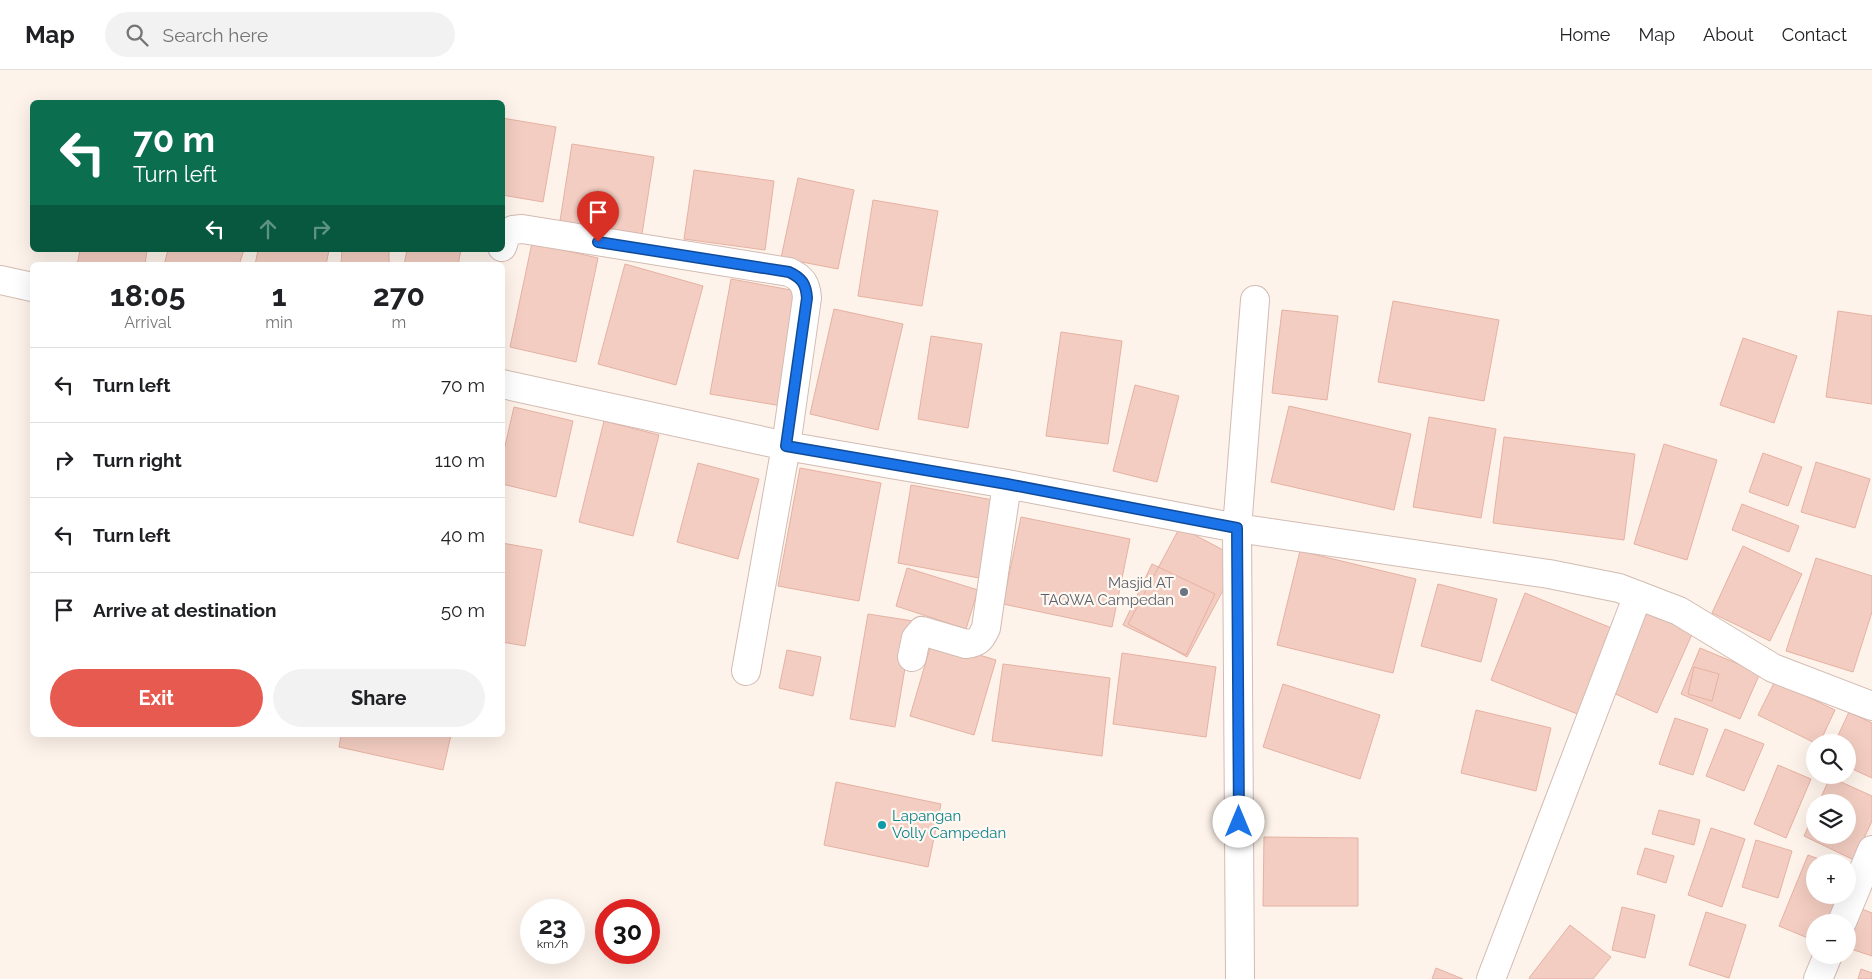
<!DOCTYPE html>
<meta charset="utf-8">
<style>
:root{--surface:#fff;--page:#f2f2f2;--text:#202124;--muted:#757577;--line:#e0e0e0;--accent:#e75a4f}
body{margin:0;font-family:Raleway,sans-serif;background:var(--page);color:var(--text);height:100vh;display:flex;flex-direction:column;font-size:19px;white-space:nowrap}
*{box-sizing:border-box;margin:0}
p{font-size:16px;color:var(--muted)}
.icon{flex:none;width:28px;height:28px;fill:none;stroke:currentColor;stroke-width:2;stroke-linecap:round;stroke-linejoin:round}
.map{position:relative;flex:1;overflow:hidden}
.panel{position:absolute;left:30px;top:192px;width:475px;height:475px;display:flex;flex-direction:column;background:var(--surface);border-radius:8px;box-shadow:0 5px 20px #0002}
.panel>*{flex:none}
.guide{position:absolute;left:30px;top:30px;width:475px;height:152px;border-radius:8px;box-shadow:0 5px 20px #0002;background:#0b6e4f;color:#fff;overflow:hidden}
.fabs{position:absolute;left:1806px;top:664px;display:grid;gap:10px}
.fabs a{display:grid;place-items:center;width:50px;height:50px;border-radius:50%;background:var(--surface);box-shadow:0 5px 20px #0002;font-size:25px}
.speed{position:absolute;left:520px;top:829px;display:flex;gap:10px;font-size:25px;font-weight:700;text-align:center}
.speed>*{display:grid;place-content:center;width:65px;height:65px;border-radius:50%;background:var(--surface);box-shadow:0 5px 20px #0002;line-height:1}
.speed small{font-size:12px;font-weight:400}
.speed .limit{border:8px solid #d22;background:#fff;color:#111}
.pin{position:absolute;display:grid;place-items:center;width:42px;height:42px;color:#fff;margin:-51px -21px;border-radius:50% 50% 50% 0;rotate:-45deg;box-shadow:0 0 5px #0007}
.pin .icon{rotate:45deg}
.me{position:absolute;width:55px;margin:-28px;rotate:0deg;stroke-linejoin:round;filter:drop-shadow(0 0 4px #0008)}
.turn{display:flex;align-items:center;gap:18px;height:105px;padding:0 20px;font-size:22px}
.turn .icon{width:65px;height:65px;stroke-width:2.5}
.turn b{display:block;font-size:35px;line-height:42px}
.lanes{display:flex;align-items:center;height:48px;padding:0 20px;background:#0003;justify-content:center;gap:25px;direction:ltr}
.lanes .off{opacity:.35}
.eta{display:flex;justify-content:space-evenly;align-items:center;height:85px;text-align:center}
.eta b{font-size:30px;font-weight:700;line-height:35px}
.button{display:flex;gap:10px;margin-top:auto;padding:10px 20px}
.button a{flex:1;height:58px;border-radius:30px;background:var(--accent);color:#fff;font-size:20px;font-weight:700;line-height:58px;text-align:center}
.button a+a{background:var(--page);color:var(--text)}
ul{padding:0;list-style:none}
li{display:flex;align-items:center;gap:15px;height:75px;padding:0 20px;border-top:1px solid var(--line)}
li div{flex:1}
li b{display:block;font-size:19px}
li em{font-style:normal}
header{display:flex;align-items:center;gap:30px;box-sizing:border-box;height:70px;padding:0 25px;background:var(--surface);border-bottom:1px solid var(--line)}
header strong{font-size:24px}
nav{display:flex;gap:28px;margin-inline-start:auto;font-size:18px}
.search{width:350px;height:45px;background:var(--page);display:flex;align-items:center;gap:12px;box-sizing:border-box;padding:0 18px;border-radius:28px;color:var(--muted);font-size:19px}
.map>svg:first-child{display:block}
.building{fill:#f3cdc1;stroke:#e6b1a2}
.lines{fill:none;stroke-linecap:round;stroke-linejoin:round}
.minor-casing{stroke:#d3bbb2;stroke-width:30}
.minor{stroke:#fff;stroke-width:28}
.route-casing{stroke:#114b97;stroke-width:12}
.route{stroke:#1a73e8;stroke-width:9}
.worship-dot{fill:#6b7280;stroke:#fff8f1;stroke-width:2}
.culture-dot{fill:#0f9aa8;stroke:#fff8f1;stroke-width:2}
.labels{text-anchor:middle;stroke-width:4.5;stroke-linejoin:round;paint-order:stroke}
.worship-label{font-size:15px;fill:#5b616d;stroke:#fff8f1;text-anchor:end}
.culture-label{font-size:15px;fill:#0d838f;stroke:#fff8f1;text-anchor:start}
</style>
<header>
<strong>Map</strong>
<div class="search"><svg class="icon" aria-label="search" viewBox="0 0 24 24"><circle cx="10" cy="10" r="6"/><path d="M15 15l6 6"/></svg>Search here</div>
<nav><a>Home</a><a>Map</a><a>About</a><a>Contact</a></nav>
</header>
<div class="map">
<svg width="1872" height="909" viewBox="0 0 1872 909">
<rect width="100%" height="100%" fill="#fdf3ea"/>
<path class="building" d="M502,48L556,57L543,132L502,125Z
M572,74L654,87L642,164L560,151Z
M694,100L774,111L765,180L684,169Z
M798,108L854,120L838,199L781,188Z
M873,130L938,141L922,236L858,226Z
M532,173L598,188L576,292L510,277Z
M80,180H147L145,195H77Z
M168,180H244L239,195H164Z
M258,180H329L326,195H255Z
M342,180H389V195H341Z
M407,180H461L458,195H404Z
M625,194L703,216L676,315L598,294Z
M731,209L802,222L782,336L710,324Z
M1393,231L1499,250L1484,331L1378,312Z
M834,239L903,254L878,360L810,344Z
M1282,240L1338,246L1327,330L1272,323Z
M1838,241L1872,246V334L1826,327Z
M1061,262L1122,271L1108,374L1046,366Z
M931,266L982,274L968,358L918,349Z
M1743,268L1797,286L1774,353L1720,335Z
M1135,315L1179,326L1157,412L1113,401Z
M1289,336L1411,364L1394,440L1271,412Z
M514,337L573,351L556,427L502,414V389Z
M1429,347L1496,359L1481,448L1413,437Z
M604,351L659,365L633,466L579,452Z
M1504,367L1635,384L1624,470L1493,453Z
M1664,374L1717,390L1687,490L1634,474Z
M1763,383L1802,397L1788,436L1749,422Z
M1816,392L1870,409L1855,458L1801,442Z
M698,393L759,409L738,489L677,472Z
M800,398L881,413L859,531L778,516Z
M911,415L993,430L979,508L898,493Z
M1742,434L1799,456L1789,482L1732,460Z
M1021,447L1130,469L1112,557L1003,534Z
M1180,457L1240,489L1187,587L1128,554Z
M502,473L542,480L525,576L502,572Z
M1743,476L1802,504L1770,571L1712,543Z
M1300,481L1416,509L1393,603L1277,575Z
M1816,488L1872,506V542L1853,602L1786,581Z
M1152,494L1215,524L1186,585L1123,555Z
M907,498L978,520L966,559L896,536Z
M1438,514L1497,529L1481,592L1421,576Z
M1525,523L1614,559L1580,645L1491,610Z
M1644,540L1693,562L1657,643L1609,621Z
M868,544L913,551L895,657L850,649Z
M932,571L996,590L974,665L910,646Z
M1700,578L1760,603L1740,649L1681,624Z
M787,580L821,587L813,626L779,618Z
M1122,583L1216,597L1206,667L1113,654Z
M1003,594L1110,608L1102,686L992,671Z
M1694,597L1719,604L1712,631L1688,624Z
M1775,611L1835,640L1820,672L1815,673L1758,645Z
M1283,614L1380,645L1360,709L1263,677Z
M1476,640L1551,658L1536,721L1461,703Z
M1849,642L1872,653V708L1848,697V672H1835Z
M1675,648L1708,659L1693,705L1659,694Z
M1725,659L1764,674L1744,721L1706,706Z
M341,665H451L443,700L339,677Z
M1778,695L1811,709L1786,768L1754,754Z
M1830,707L1872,726V751L1854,790L1804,766L1815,741V765H1848V732H1819Z
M836,712L941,734L928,797L824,775Z
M1659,740L1700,750L1694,775L1652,764Z
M1711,758L1745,769L1722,837L1688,825Z
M1264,767L1358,768V836H1263Z
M1756,770L1792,781L1778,828L1742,817Z
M1645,778L1674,786L1666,813L1637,804Z
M1808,785L1827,792H1815V825H1839L1828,852H1815V871L1779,856Z
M1622,837L1655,845L1645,888L1612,880Z
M1862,839L1872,843V886L1848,878Z
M1706,842L1746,855L1729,908L1689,895Z
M1570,855L1611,887L1593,909H1531L1529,908Z
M1436,898L1463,909H1432Z
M1861,899L1872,903V909H1858Z"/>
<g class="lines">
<defs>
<path id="minor" d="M502,177L507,163L513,160L522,159L789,202C802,208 806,214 807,228L786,376L746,601
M0,210L32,217
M502,314L786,376L1007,414L1237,458L1549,504L1619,518L1679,541L1773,598L1872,636
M912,587L916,568L922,561L966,574C978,573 981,569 986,558L1007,414
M1842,852L1872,780
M1240,909L1237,458L1255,230
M1491,909L1638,525
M1818,909L1828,885"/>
</defs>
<use href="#minor" class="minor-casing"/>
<use href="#minor" class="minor"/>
</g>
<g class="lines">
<defs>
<path id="route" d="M598,172L789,202C802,208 806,214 807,228L786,376L1007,414L1237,458L1239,752"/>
</defs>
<use href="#route" class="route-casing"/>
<use href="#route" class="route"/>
</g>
<circle class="worship-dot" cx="1184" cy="522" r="5"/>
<circle class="culture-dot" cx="882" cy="755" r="5"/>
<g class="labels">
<g class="worship-label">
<text x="1174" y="518">Masjid AT<tspan x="1174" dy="17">TAQWA Campedan</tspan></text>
</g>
<g class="culture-label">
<text x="892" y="751">Lapangan<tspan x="892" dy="17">Volly Campedan</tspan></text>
</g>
</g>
</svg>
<div class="fabs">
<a><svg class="icon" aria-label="search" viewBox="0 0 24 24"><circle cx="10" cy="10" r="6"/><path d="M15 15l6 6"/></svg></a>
<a><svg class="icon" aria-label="layers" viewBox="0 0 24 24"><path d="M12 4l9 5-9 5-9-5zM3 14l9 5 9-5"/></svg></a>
<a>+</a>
<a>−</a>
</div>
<div class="speed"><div>23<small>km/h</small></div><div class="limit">30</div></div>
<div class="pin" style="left:598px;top:172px;background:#d93025"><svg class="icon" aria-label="arrive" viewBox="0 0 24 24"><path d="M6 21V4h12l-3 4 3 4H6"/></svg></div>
<svg class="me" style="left:1239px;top:752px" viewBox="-20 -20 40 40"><circle r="19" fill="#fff"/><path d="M0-13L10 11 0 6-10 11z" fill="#1a73e8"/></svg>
<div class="guide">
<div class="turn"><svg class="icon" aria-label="left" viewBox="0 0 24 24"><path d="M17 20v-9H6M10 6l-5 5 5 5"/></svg><div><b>70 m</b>Turn left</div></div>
<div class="lanes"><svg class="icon" aria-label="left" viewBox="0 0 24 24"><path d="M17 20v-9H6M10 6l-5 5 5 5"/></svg><svg class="icon off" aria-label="ahead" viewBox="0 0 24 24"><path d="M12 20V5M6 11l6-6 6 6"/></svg><svg class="icon off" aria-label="right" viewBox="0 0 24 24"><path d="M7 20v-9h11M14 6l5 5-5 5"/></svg></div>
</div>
<section class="panel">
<div class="eta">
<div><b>18:05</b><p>Arrival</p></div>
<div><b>1</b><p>min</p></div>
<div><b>270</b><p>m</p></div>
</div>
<ul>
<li><svg class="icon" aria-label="left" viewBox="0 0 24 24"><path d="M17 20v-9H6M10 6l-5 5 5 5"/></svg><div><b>Turn left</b></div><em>70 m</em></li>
<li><svg class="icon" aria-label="right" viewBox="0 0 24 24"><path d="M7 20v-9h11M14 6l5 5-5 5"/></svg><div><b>Turn right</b></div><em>110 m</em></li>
<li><svg class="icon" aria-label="left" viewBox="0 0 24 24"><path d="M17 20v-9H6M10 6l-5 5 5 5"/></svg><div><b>Turn left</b></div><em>40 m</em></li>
<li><svg class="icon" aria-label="arrive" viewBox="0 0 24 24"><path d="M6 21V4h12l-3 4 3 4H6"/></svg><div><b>Arrive at destination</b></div><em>50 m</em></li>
</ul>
<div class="button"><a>Exit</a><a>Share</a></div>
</section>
</div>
